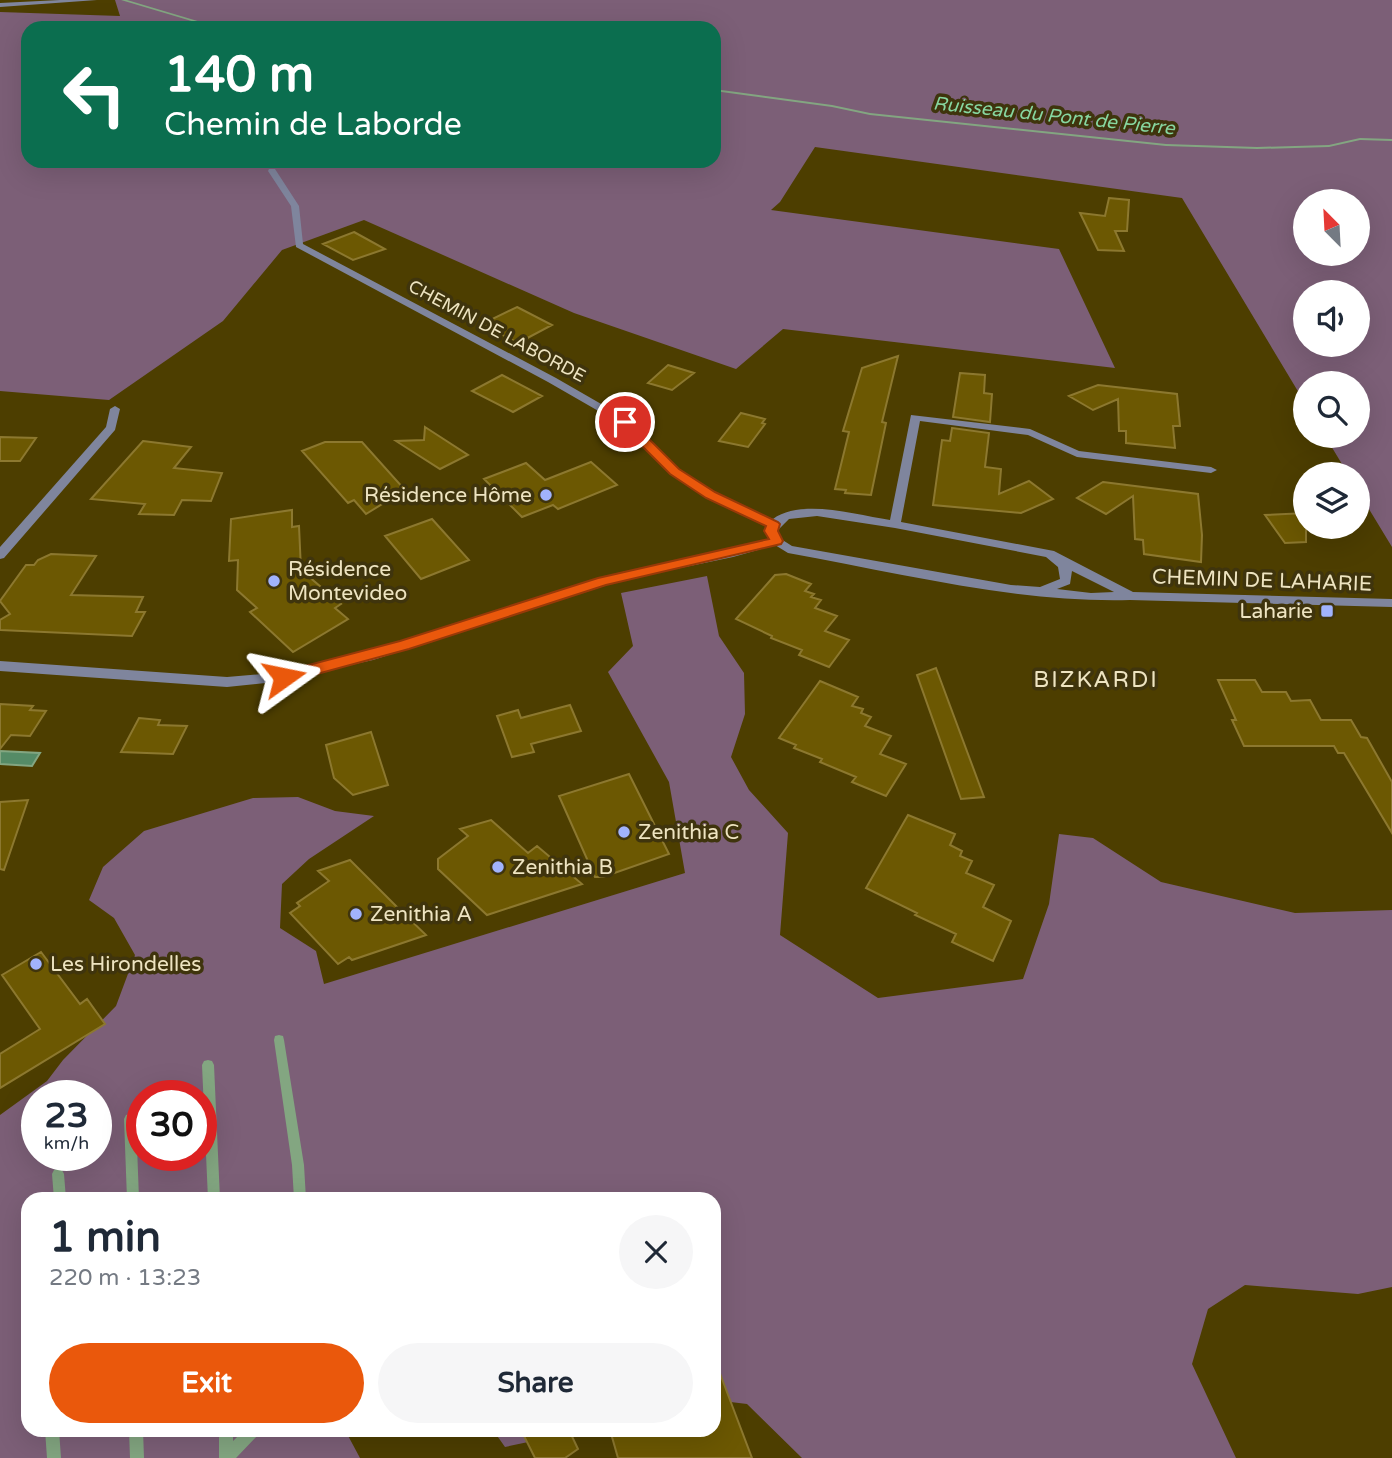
<!DOCTYPE html>
<meta charset="utf-8">
<style>
:root{--surface:#fff;--page:#f6f6f7;--text:#1f2937;--muted:#747a83;--accent:#ea580c}
body{margin:0;font-family:"Varela Round",sans-serif;background:var(--page);color:var(--text);height:100vh;display:flex;flex-direction:column;font-size:26px;white-space:nowrap}
*{box-sizing:border-box;margin:0}
p{font-size:23px;color:var(--muted)}
.icon{flex:none;width:38px;height:38px;fill:none;stroke:currentColor;stroke-width:2;stroke-linecap:round;stroke-linejoin:round}
.map{position:relative;flex:1;overflow:hidden}
.sheet{position:absolute;left:21px;top:1192px;width:700px;height:245px;display:flex;flex-direction:column;background:var(--surface);border-radius:21px;box-shadow:0 7px 28px #0002}
.sheet>*{flex:none}
.hud{position:absolute;left:21px;top:21px;width:700px;height:147px;border-radius:21px;box-shadow:0 7px 28px #0002;background:#0b6e4f;color:#fff;overflow:hidden}
.needle{width:46px;rotate:336deg}
.buttons{position:absolute;left:1293px;top:189px;display:grid;gap:14px}
.buttons a{display:grid;place-items:center;width:77px;height:77px;border-radius:50%;background:var(--surface);box-shadow:0 7px 28px #0002;font-size:35px}
.speed{position:absolute;left:21px;top:1080px;display:flex;gap:14px;font-size:35px;font-weight:700;text-align:center}
.speed>*{display:grid;place-content:center;width:91px;height:91px;border-radius:50%;background:var(--surface);box-shadow:0 7px 28px #0002;line-height:1}
.speed small{font-size:18px;font-weight:400}
.speed .limit{border:10px solid #d22;background:#fff;color:#111}
.pin{position:absolute;display:grid;place-items:center;width:60px;height:60px;color:#fff;margin:-30px;border:4px solid #fff;border-radius:50%;box-shadow:0 2px 7px #0007}
.me{position:absolute;width:77px;margin:-38px;rotate:78deg;stroke-linejoin:round;filter:drop-shadow(0 0 5px #0008)}
.turn{display:flex;align-items:center;gap:24px;height:147px;padding:0 28px;font-size:32px}
.turn .icon{width:91px;height:91px;stroke-width:2.5}
.turn b{display:block;font-size:49px;line-height:60px}
.round{display:grid;place-items:center;flex:none;width:74px;height:74px;border-radius:37px;background:var(--page)}
.overview{display:flex;align-items:center;justify-content:space-between;height:119px;padding:0 28px}
h1{font-size:42px;font-weight:800;line-height:52px}
.cta{display:flex;gap:14px;margin-top:auto;padding:14px 28px}
.cta a{flex:1;height:80px;border-radius:42px;background:var(--accent);color:#fff;font-size:28px;font-weight:800;line-height:80px;text-align:center}
.cta a+a{background:var(--page);color:var(--text)}
.map>svg:first-child{display:block}
.green{fill:#7c5f77;fill-rule:evenodd}
.water{fill:#558b66;stroke:#83a681;stroke-width:2}
.lines{fill:none;stroke-linecap:round;stroke-linejoin:round}
.stream{fill:#83a681;fill-rule:evenodd}
.building{fill:#6c5802;stroke:#8c782f;stroke-width:2}
.minor{fill:#7f859d;fill-rule:evenodd}
.route{fill:#ea580c;stroke:#983908;stroke-width:2}
.poi-dot{fill:#a1b3fd;stroke:#3f340d;stroke-width:2.5}
.labels{text-anchor:middle;stroke-width:7;stroke-linejoin:round;paint-order:stroke}
.far-street-label{font-size:18px;fill:#eee4c1;stroke:#3f340d}
.far-water-label{font-size:19px;font-style:italic;fill:#87d7a0;stroke:#3f340d}
.poi-label{font-size:21px;fill:#eee4c1;stroke:#3f340d;text-anchor:start}
.street-label{font-size:21px;fill:#eee4c1;stroke:#3f340d}
.neighbourhood-label{font-size:23px;letter-spacing:2px;fill:#eee4c1;stroke:#3f340d}
</style>
<div class="map">
<svg width="1392" height="1458" viewBox="0 0 1392 1458">
<rect width="100%" height="100%" fill="#4d3e00"/>
<path class="green" d="M115,0H1392V547L1358,491V474H1348L1325,436H1358V383H1306L1305,403L1182,198L815,147L780,202L771,210L1059,249L1115,368L783,329L736,369L574,313L364,220L282,250L223,321L109,400L0,391V12L120,16ZM28,28H714V161H28ZM1306,201H1358V254H1306ZM1306,292H1358V345H1306Z
M707,576L719,636L744,673L745,714L731,757L749,790L788,833L780,935L878,998L1023,979L1049,904L1059,834L1093,838L1161,882L1295,913L1392,910V1287L1358,1294L1245,1285L1208,1309L1192,1364L1236,1458H802L747,1404L714,1400V1199H28V1430H345L360,1458H0V1115L47,1081L63,1060L116,1006L135,955L114,918L89,900L103,867L144,831L253,798L298,797L335,811L374,816L309,859L282,884L280,928L316,951L324,984L685,873L669,782L608,672L633,646L621,593ZM37,1096H96V1155H37ZM142,1096H201V1155H142Z
M493,1430H585L505,1447Z"/>
<path class="water" d="M0,751L40,753L32,766L0,764Z"/>
<g class="lines">
<path class="stream" d="M121,0H127L221,28H215Z
M714,89L832,105L870,113L1166,144L1257,147L1329,145L1360,138L1392,139V141L1360,140L1329,147L1257,149L1166,146L870,115L832,107L714,91Z
M279,1035L283,1036L284,1040L304,1165L306,1199H294L292,1165L274,1040L275,1036Z
M208,1060L212,1061L214,1065L220,1199H208L202,1065L204,1061Z
M130,1114L134,1115L136,1119L139,1199H127L124,1119L126,1115Z
M58,1168L62,1170L64,1174L66,1199H54L52,1174L54,1170Z
M45,1430H59L61,1458H47Z
M129,1430H143L144,1458H130Z
M219,1430H233V1441L244,1430H260L258,1435L236,1458H219Z"/>
</g>
<path class="building" d="M1109,198L1129,200L1127,231H1115L1124,251L1098,250L1080,213L1105,216Z
M354,232L385,249L353,260L323,244Z
M517,307L552,325L518,343L482,324Z
M898,356L882,422L886,423L871,495L845,493L846,490L835,489L849,432L843,431L862,368Z
M668,365L694,373L672,390L648,383Z
M960,373L985,375L984,393L992,394L990,422L953,417Z
M502,375L542,396L513,412L472,391Z
M1098,385L1177,394L1180,426H1173L1175,448L1126,443V431H1119L1118,399L1093,410L1069,396Z
M741,413L765,419L762,423L765,424L748,447L719,441Z
M425,427L468,455L440,469L396,441L424,440Z
M952,428L989,433L985,467L1001,469L999,494L1029,481L1053,499L1021,513L933,505L942,440L950,441Z
M0,437L36,438L20,461H0Z
M143,441L191,447L174,468L222,473L211,501L182,500L174,515L139,514L145,504L91,499Z
M325,442H362L405,490L366,514L354,500L348,503L302,451Z
M591,462L617,485L558,509L553,505L522,517L484,479L526,463L545,480Z
M1103,482L1198,494L1202,535L1201,562L1144,554L1143,540L1135,539L1133,496L1106,514L1077,498Z
M292,510V527L299,526L301,570L341,604L335,608L348,619L293,652L250,612L257,608L237,590L238,560L229,561L231,519Z
M1306,513V542L1285,543L1265,515Z
M432,519L469,560L421,579L385,536Z
M51,554L96,556L71,595L143,597L136,612H145L132,636L0,630V620L10,614L0,601L26,565H34L38,560Z
M786,574L811,584L805,591L814,594L811,597L821,600L815,608L837,616L825,631L849,640L829,667L799,655L802,650L771,638L772,636L736,619L775,575Z
M936,668L984,797L961,799L917,675Z
M1218,680H1255L1262,692H1286L1291,701L1310,700L1321,720H1351L1361,737L1367,738L1392,782V833L1344,753H1338L1334,746H1244L1232,720H1236Z
M820,681L858,697L852,706L863,709L861,713L871,717L865,726L891,736L880,754L906,764L886,796L852,782L856,777L820,762L822,759L794,748L796,745L779,738Z
M0,704L33,706L30,710L46,711L30,736L11,735L0,749Z
M570,705L581,731L531,744L534,752L512,757L497,716L518,710L521,718Z
M139,718L160,720L158,725L187,726L173,754L121,752Z
M371,732L388,785L353,795L334,778L326,745Z
M629,774L669,854L603,877H595L559,796Z
M28,800L4,870L0,869V802Z
M908,815L955,834L950,845L962,851L960,856L972,861L966,873L994,885L983,907L1011,921L993,961L952,942L956,934L915,915L917,913L866,888Z
M491,820L528,853L537,846L582,884L487,915L438,869V859L468,836L460,829Z
M350,860L398,908L426,935L352,960L349,957L338,964L290,913L300,906L297,903L329,881L318,871Z
M41,952L80,1004L87,999L105,1024L0,1088V1054L40,1029L2,975Z
M716,1363L752,1458H618L610,1430H714V1364Z
M521,1430H569L578,1449L565,1458H535Z"/>
<g class="lines">
<path class="minor" d="M60,0H97L0,7V3Z
M269,169H275L299,206L303,244L556,378L629,420L678,470L714,493L773,519C801,498 857,515 890,520L911,415L1030,429L1079,451L1211,467L1217,470L1211,473L1077,457L1028,435L920,421L901,522L1054,551L1133,592L1392,599V607L1130,600C1016,603 900,573 788,553L775,545L733,557L623,580L373,660L274,682L227,687L0,671V661L227,677L274,673L368,653L618,573L733,549L770,539L765,531L768,526L706,497L670,474L621,424L548,382L296,247L291,206L268,171ZM817,516L895,528L1046,557L1058,567L1060,579L1040,587L1011,585L792,546L781,539L777,531L789,519ZM1072,571L1114,592L1091,593L1057,589L1070,584Z
M115,406L120,409L115,430L4,558L0,559V547L106,427L110,409Z"/>
</g>
<path class="route" d="M625,418L630,420L679,469L715,492L778,522L780,524L778,531L783,541L781,544L606,585L409,649L284,683L278,681L276,677L278,673L400,641L598,578L769,539L764,531L766,526L706,498L670,474L621,425V420Z"/>
<g class="poi-dot">
<circle cx="546" cy="495" r="7"/>
<circle cx="274" cy="581" r="7"/>
<rect x="1320" y="604" width="14" height="14" rx="3.5"/>
<circle cx="624" cy="832" r="7"/>
<circle cx="498" cy="867" r="7"/>
<circle cx="356" cy="914" r="7"/>
<circle cx="36" cy="964" r="7"/>
</g>
<g class="labels">
<g class="far-street-label">
<text transform="translate(497 331) rotate(28)" y="6">CHEMIN DE LABORDE</text>
</g>
<g class="far-water-label">
<text transform="translate(1054 115) rotate(6)" y="7">Ruisseau du Pont de Pierre</text>
</g>
<g class="poi-label">
<text x="532" y="502" text-anchor="end">Résidence Hôme</text>
<text x="288" y="576">Résidence<tspan x="288" dy="24">Montevideo</tspan></text>
<text x="1313" y="618" text-anchor="end">Laharie</text>
<text x="638" y="839">Zenithia C</text>
<text x="512" y="874">Zenithia B</text>
<text x="370" y="921">Zenithia A</text>
<text x="50" y="971">Les Hirondelles</text>
</g>
<g class="street-label">
<text transform="translate(1262 580) rotate(2)" y="7">CHEMIN DE LAHARIE</text>
</g>
<g class="neighbourhood-label">
<text x="1096" y="687">BIZKARDI</text>
</g>
</g>
</svg>
<div class="buttons">
<a><svg class="needle" viewBox="-14 -14 28 28"><path d="M0-13l5 13h-10z" fill="#e53935"/><path d="M0 13l5-13h-10z" fill="#747a83"/></svg></a>
<a><svg class="icon" aria-label="sound" viewBox="0 0 24 24"><path d="M4 9h4l5-4v14l-5-4H4zM17 9q2 3 0 6"/></svg></a>
<a><svg class="icon" aria-label="search" viewBox="0 0 24 24"><circle cx="10" cy="10" r="6"/><path d="M15 15l6 6"/></svg></a>
<a><svg class="icon" aria-label="layers" viewBox="0 0 24 24"><path d="M12 4l9 5-9 5-9-5zM3 14l9 5 9-5"/></svg></a>
</div>
<div class="speed"><div>23<small>km/h</small></div><div class="limit">30</div></div>
<div class="pin" style="left:625px;top:422px;background:#d93025"><svg class="icon" aria-label="arrive" viewBox="0 0 24 24"><path d="M6 21V4h12l-3 4 3 4H6"/></svg></div>
<svg class="me" style="left:284px;top:677px" viewBox="-20 -20 40 40"><path d="M0-17L14 15 0 8-14 15z" fill="#ea580c" stroke="#fff" stroke-width="4"/></svg>
<div class="hud">
<div class="turn"><svg class="icon" aria-label="left" viewBox="0 0 24 24"><path d="M17 20v-9H6M10 6l-5 5 5 5"/></svg><div><b>140 m</b>Chemin de Laborde</div></div>
</div>
<section class="sheet">
<div class="overview"><div><h1>1 min</h1><p>220 m · 13:23</p></div><a class="round"><svg class="icon" aria-label="close" viewBox="0 0 24 24"><path d="M6 6l12 12M18 6L6 18"/></svg></a></div>
<div class="cta"><a>Exit</a><a>Share</a></div>
</section>
</div>
